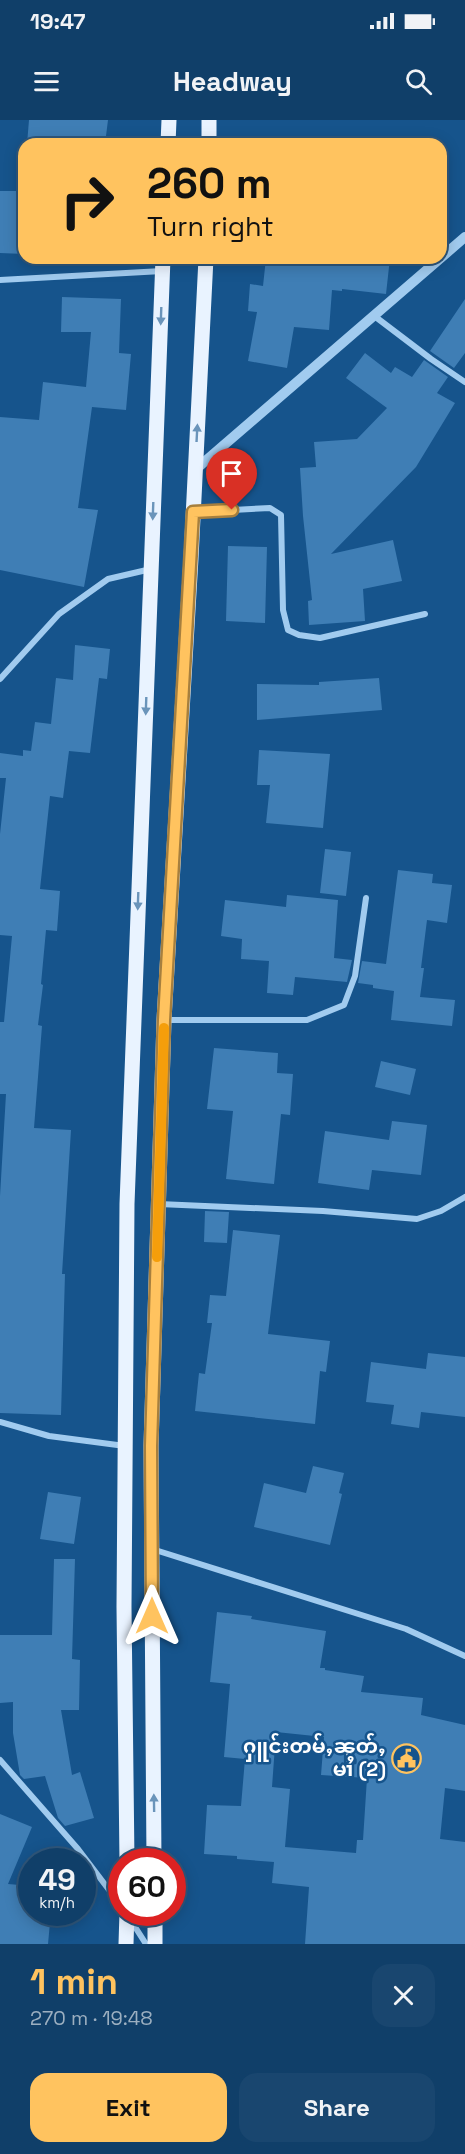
<!DOCTYPE html>
<meta charset="utf-8">
<style>
:root{--surface:#103f69;--page:#19466f;--text:#f1f3f6;--muted:#9cafc0;--line:#30587d;--accent:#ffc35f}
body{margin:0;font-family:"Space Grotesk","Noto Sans Myanmar",sans-serif;background:var(--page);color:var(--text);height:100vh;display:flex;flex-direction:column;font-size:22px;white-space:nowrap}
*{box-sizing:border-box;margin:0}
p{font-size:20px;color:var(--muted)}
.icon{flex:none;width:33px;height:33px;fill:none;stroke:currentColor;stroke-width:2;stroke-linecap:round;stroke-linejoin:round}
.map{position:relative;height:1824px;overflow:hidden}
.details{display:flex;flex-direction:column;background:var(--surface);flex:1}
.details>*{flex:none}
.banner{position:absolute;left:18px;top:18px;width:429px;height:126px;border-radius:18px;box-shadow:0 3px 15px #0003,0 0 0 2px var(--line);background:#ffc35f;color:#111;overflow:hidden}
.speed{position:absolute;left:18px;top:1728px;display:flex;gap:12px;font-size:30px;font-weight:700;text-align:center}
.speed>*{display:grid;place-content:center;width:78px;height:78px;border-radius:50%;background:var(--surface);box-shadow:0 3px 15px #0003,0 0 0 2px var(--line);line-height:1}
.speed small{font-size:15px;font-weight:400}
.speed .limit{border:9px solid #d22;background:#fff;color:#111}
.pin{position:absolute;display:grid;place-items:center;width:51px;height:51px;color:#fff;margin:-62px -26px;border-radius:50% 50% 50% 0;rotate:-45deg;box-shadow:0 0 6px #0007}
.pin .icon{rotate:45deg}
.me{position:absolute;width:66px;margin:-33px;rotate:0deg;stroke-linejoin:round;filter:drop-shadow(0 0 4px #0008)}
.turn{display:flex;align-items:center;gap:21px;height:126px;padding:0 30px;font-size:27px}
.turn .icon{width:78px;height:78px;stroke-width:2.5}
.turn b{display:block;font-size:42px;line-height:51px}
.round{display:grid;place-items:center;flex:none;width:63px;height:63px;border-radius:18px;background:var(--page)}
.overview{display:flex;align-items:center;justify-content:space-between;height:102px;padding:0 30px}
h1{font-size:36px;font-weight:700;line-height:45px;color:var(--accent)}
.button{display:flex;gap:12px;margin-top:auto;padding:12px 30px}
.button a{flex:1;height:69px;border-radius:18px;background:var(--accent);color:#111;font-size:24px;font-weight:700;line-height:69px;text-align:center}
.button a+a{background:var(--page);color:var(--text)}
.status{display:flex;justify-content:space-between;align-items:center;height:42px;padding:0 30px;background:var(--surface);direction:ltr}
.status svg{height:16px;fill:currentColor}
header{display:flex;justify-content:space-between;align-items:center;height:78px;padding:0 30px;background:var(--surface);font-size:27px;font-weight:700}
.map>svg:first-child{display:block}
.building{fill:#3f7eb5;fill-rule:evenodd}
.lines{fill:none;stroke-linecap:round;stroke-linejoin:round}
.minor{stroke:#a1cbef;stroke-width:6}
.tertiary{stroke:#a1cbef;stroke-width:10}
.primary{stroke:#e9f3ff;stroke-width:15}
.oneway{fill:#6a94ba}
.route-casing{stroke:#a67f3e;stroke-width:15}
.route{stroke:#ffc35f;stroke-width:10}
.slow{stroke:#f59e0b;stroke-width:10}
.labels{text-anchor:middle;stroke-width:5;stroke-linejoin:round;paint-order:stroke}
.poi-label{font-size:20px;font-weight:bold;fill:#fff;stroke:#16548c;text-anchor:end}
</style>
<div class="status"><b>19:47</b><svg viewBox="0 0 49 12"><path d="M0 12V9h3v3zM5 12V6h3v6zM10 12V3h3v9zM15 12V0h3v12zM26 1h20v11H26zM47 4h2v5h-2z"/></svg></div>
<header><svg class="icon" aria-label="menu" viewBox="0 0 24 24"><path d="M4 6h16M4 12h16M4 18h16"/></svg>Headway<svg class="icon" aria-label="search" viewBox="0 0 24 24"><circle cx="10" cy="10" r="6"/><path d="M15 15l6 6"/></svg></header>
<div class="map">
<svg width="465" height="1824" viewBox="0 0 465 1824">
<rect width="100%" height="100%" fill="#16548c"/>
<path class="building" d="M29,0H108L105,24H27Z
M0,71H24V134L0,133Z
M266,138H390L386,174L342,169V171L332,170L329,210L294,207L287,248L248,241L257,192L248,191L250,164L263,166Z
M62,177L121,179L119,233L131,234L126,290L92,287L78,388L98,390L84,467L0,450V297L39,300L43,262L86,267L91,212H61Z
M465,179V233L454,248L430,231Z
M365,233L391,253L395,247L412,257L424,240L448,257L437,273L455,283L416,347L331,434L393,420L402,461L363,469L365,501L309,505L308,481L312,480L303,396L300,348L316,347L314,322L357,319L387,288L346,258Z
M228,426L267,427L265,503L226,501Z
M75,525L110,529L107,559L99,558L90,633L69,631L63,678L50,676L40,769L60,771L57,811L46,810L41,864L43,865L38,905L42,906L34,1008L71,1010L62,1154H65L61,1295L0,1293V1076L6,974H0V902H4L12,816L0,815V714L6,658H0V633L23,636V630L31,631L35,602L51,604L56,558L73,560Z
M379,558L382,590L257,600V564L319,565V562Z
M259,630L330,634L323,708L266,703L270,665H257Z
M325,729L351,732L346,776L320,773Z
M398,750L433,754L432,763L452,765L447,803L427,800L421,848H424L420,877L455,880L452,906L391,900L394,871L373,868V865L358,863L362,841L386,844Z
M287,775L338,780L334,838L352,840L347,862L295,857L293,875L267,873L269,841L241,839L242,819L221,816L225,780L286,787Z
M214,928L278,933L277,953L293,954L290,995L281,994L274,1064L226,1059L233,991L207,989Z
M381,941L416,949L410,975L375,967Z
M392,1001L427,1005L421,1055L372,1050L369,1070L318,1063L325,1011L389,1020Z
M205,1091L229,1092L227,1123L204,1122Z
M233,1110L280,1115L268,1214L330,1221L326,1252L320,1251L315,1304L195,1291L199,1253L205,1254L212,1203H207L210,1175L226,1176Z
M428,1233L465,1237V1297L421,1292L419,1308L391,1304L394,1285L366,1282L371,1242L426,1249Z
M313,1346L344,1353L339,1373L342,1374L330,1425L254,1407L264,1363L306,1373Z
M48,1372L81,1377L74,1424L40,1419Z
M54,1439H75L72,1539L80,1540L79,1590H61L72,1655L80,1652L94,1698L65,1706L58,1698L45,1656L24,1659L20,1655L13,1613V1582L0,1583V1515H52Z
M217,1492L252,1496L251,1499L326,1511L320,1548H325V1550L364,1556L361,1572L423,1578L421,1595L465,1605V1671L445,1668L440,1719L465,1722V1824H305L309,1767L272,1763L274,1742L237,1739V1736L204,1734L207,1685L241,1686L245,1639L224,1637L230,1564L210,1562ZM276,1612L324,1617L321,1655L367,1658L363,1720H357L356,1733L285,1727L290,1669L272,1667Z
M0,1694L32,1707L8,1764L32,1766V1792H51L48,1824H0Z"/>
<g class="lines">
<path class="minor" d="M0,160L162,151
M373,195L431,239L465,262
M195,392L270,388L281,395L283,490L288,510L299,515L320,518L425,494
M0,559L59,494L108,459L151,449
M165,900H307L344,885L355,856L366,778
M159,1084L323,1091L417,1099L441,1091L465,1077
M0,1302L49,1316L125,1326
M152,1429L406,1509L465,1536
M0,1640L78,1729L122,1787
M130,1799L146,1824"/>
<path class="tertiary" d="M195,350L465,117"/>
<path class="primary" d="M168,24L169,0
M209,24V0
M127,1742L124,1487L127,1084L163,138
M154,1742L151,1326L164,900L191,438L206,138
M155,1792V1824
M126,1824L127,1792"/>
</g>
<defs><path id="oneway-solid" d="M-6-.8H1V-3.2L6.5 0L1 3.2V.8H-6Z" transform="scale(1.5)"/></defs>
<g class="oneway">
<use href="#oneway-solid" transform="translate(161 196) rotate(92)"/>
<use href="#oneway-solid" transform="translate(197 313) rotate(-87)"/>
<use href="#oneway-solid" transform="translate(153 391) rotate(92)"/>
<use href="#oneway-solid" transform="translate(146 586) rotate(92)"/>
<use href="#oneway-solid" transform="translate(138 781) rotate(92)"/>
<use href="#oneway-solid" transform="translate(154 1683) rotate(-91)"/>
</g>
<g class="lines">
<defs>
<path id="route" d="M152,1496L151,1326L164,900L193,392L232,390"/>
</defs>
<use href="#route" class="route-casing"/>
<use href="#route" class="route"/>
<path class="slow" d="M157,1137L164,908"/>
</g>
<defs>
<symbol id="civic-ring" viewBox="-11 -11 22 22"><circle r="9.5" fill="#16548c" stroke="#ffc35f" stroke-width="1.5"/><path d="M-.6-6.5H3V-4.5H.6V-3L4-1V1h2V6H-6V1h2V-1L-.6-3ZM-1.2 2.5V6h2.4V2.5Z" fill="#ffc35f"/></symbol>
</defs>
<g fill-rule="evenodd">
<use href="#civic-ring" x="390" y="1622" width="33" height="33"/>
</g>
<g class="labels">
<g class="poi-label">
<text x="386" y="1633">ႁူင်းတမ်ႇၼူတ်ႇ<tspan x="386" dy="23">မၢႆ (2)</tspan></text>
</g>
</g>
</svg>
<div class="speed"><div>49<small>km/h</small></div><div class="limit">60</div></div>
<div class="pin" style="left:232px;top:390px;background:#d93025"><svg class="icon" aria-label="arrive" viewBox="0 0 24 24"><path d="M6 21V4h12l-3 4 3 4H6"/></svg></div>
<svg class="me" style="left:152px;top:1496px" viewBox="-20 -20 40 40"><path d="M0-17L14 15 0 8-14 15z" fill="#ffc35f" stroke="#fff" stroke-width="4"/></svg>
<div class="banner">
<div class="turn"><svg class="icon" aria-label="right" viewBox="0 0 24 24"><path d="M7 20v-9h11M14 6l5 5-5 5"/></svg><div><b>260 m</b>Turn right</div></div>
</div>
</div>
<section class="details">
<div class="overview"><div><h1>1 min</h1><p>270 m · 19:48</p></div><a class="round"><svg class="icon" aria-label="close" viewBox="0 0 24 24"><path d="M6 6l12 12M18 6L6 18"/></svg></a></div>
<div class="button"><a>Exit</a><a>Share</a></div>
</section>
